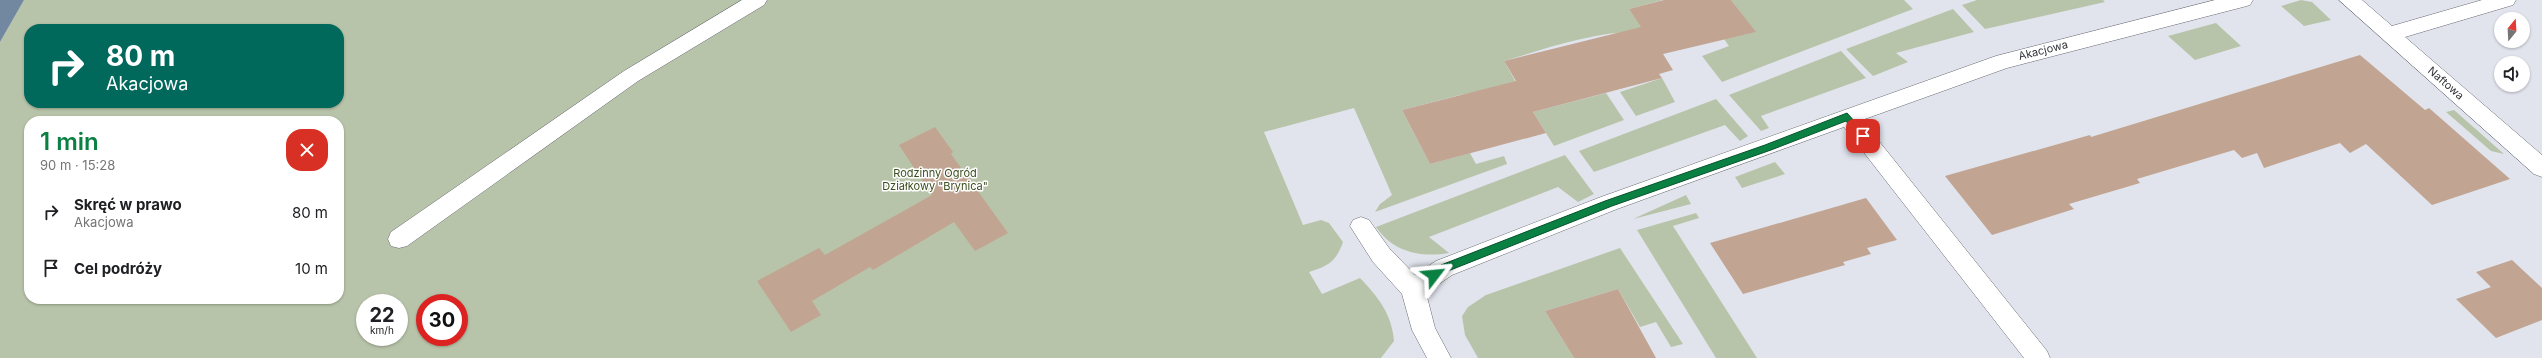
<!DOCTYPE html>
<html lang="pl">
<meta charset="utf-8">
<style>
:root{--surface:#fff;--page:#f2f2f2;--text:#202124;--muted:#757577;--accent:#0b8043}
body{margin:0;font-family:Inter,sans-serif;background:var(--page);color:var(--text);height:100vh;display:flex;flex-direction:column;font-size:15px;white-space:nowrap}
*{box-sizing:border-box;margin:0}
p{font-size:13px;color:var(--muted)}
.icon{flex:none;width:22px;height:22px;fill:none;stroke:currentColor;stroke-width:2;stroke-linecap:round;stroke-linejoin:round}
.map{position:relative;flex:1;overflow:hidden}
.panel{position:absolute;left:24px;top:116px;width:320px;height:188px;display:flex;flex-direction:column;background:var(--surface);border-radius:16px;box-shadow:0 1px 3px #0004}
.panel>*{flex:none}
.hud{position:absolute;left:24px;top:24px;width:320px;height:84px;border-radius:16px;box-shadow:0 1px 3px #0004;background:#00695c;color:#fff;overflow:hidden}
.needle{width:26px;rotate:18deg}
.buttons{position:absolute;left:2494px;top:12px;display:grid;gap:8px}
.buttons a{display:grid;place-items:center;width:36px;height:36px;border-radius:50%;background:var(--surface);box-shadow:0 1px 3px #0004;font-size:20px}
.speed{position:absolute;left:356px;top:294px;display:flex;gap:8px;font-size:20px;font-weight:700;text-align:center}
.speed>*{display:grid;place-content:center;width:52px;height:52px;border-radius:50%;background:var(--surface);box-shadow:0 1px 3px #0004;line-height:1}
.speed small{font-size:10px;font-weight:400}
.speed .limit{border:6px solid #d22;background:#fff;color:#111}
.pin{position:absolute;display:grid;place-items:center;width:34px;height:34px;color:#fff;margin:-17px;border-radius:8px;box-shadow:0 2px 6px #0006}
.me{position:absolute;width:44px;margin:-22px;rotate:61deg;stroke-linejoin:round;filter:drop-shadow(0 0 3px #0008)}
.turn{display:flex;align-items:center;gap:14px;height:84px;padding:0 16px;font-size:18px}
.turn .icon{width:52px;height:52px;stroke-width:2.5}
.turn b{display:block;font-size:28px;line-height:34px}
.round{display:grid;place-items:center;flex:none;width:42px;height:42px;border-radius:16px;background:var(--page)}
.headline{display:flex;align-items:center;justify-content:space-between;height:68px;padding:0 16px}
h1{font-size:24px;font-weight:600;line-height:30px;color:var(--accent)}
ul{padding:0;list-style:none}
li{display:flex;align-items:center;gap:12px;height:56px;padding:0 16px}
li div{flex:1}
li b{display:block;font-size:15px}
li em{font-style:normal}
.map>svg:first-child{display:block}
.green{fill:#b8c4a9;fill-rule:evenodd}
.water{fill:#7188a0}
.building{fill:#c1a491}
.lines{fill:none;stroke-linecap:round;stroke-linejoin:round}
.minor-casing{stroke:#686a72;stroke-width:1}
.minor{fill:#fff;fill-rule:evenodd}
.route{fill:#0b8043;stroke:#07532c}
.labels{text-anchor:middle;stroke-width:3;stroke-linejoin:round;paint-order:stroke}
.street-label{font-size:11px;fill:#323337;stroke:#fff}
.park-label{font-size:11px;fill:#3b4e1f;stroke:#fff}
</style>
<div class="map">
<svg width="2542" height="358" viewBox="0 0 2542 358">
<rect width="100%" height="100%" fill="#e1e4ed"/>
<path class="green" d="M24,0H1663L1629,9L1645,32C1597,30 1549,48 1504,61L1518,86L1460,95L1402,110L1430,164L1470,153L1476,164L1504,156L1507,164L1375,212L1380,204L1392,195L1354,108L1264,132L1303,225L1321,220L1329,223L1343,242C1336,262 1328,266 1309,272L1322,294L1360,278C1378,297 1392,314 1394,341L1381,358H0V42ZM29,29H339V103H29ZM29,121H339V299H29ZM365,303H399V337H365ZM425,303H459V337H425Z
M1731,0H1904L1913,9L1722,82L1702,56L1729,46L1724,39L1755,32Z
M1977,0H2103L2105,2L1985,29L1962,5Z
M2301,0L2312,2L2331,20L2304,26L2281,6Z
M1953,9L1974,32L1896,53L1908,62L1873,76L1846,49Z
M2216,23L2241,46L2195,60L2168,36Z
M1841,51L1866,78L1761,116L1769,128L1761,131L1729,95Z
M1662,78L1675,102L1636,116L1620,92Z
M1606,93L1624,120L1554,146L1533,112Z
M1716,99L1748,136L1740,141L1725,125L1594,172L1579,151Z
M2454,110L2504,154L2491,151L2446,112Z
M1565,155L1594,194L1578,202L1558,187L1429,237L1449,253C1421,258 1393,252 1376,227Z
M1775,162L1785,174L1742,188L1735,177Z
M1686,195L1691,204L1633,219Z
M1696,213L1699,218L1673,226L1757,358H1716L1637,230Z
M1620,248L1683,344L1671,347L1656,322L1640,327L1618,289L1545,311L1574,358H1478L1465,335L1462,316L1468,307L1486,295Z"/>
<path class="water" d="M0,0H24L0,42Z"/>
<path class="building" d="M1664,0H1731L1756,32L1663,54L1673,70L1659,74L1662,78L1533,112L1546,133L1430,164L1402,110L1516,81L1504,61L1641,27L1629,9Z
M2360,55L2425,110L2429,108L2510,179L2432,205L2366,144L2350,153L2340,143L2264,168L2257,153L2242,158L2234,150L2137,179L2140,183L2069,204L2074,209L1992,235L1945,176L2090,135L2091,137Z
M935,127L953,152L951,154L1008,233L975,251L954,222L873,270L870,267L812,301L821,315L791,332L757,281L819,248L825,255L932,195L899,145Z
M1866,198L1897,240L1867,248L1871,254L1843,262L1845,265L1743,294L1710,243Z
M2512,260L2542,288V320L2496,338L2456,299L2491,287L2476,272Z
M1618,289L1656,358H1574L1545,311Z"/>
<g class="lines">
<defs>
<path id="minor" d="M742,0H767L764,5L638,81L407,246L399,248L391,246L388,239L391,232L624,71Z
M2215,0H2253L2250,5L2243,7L2007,68L1862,120L2047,351L2050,358H2024L1844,127L1617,209L1452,275L1426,293L1435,328L1451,358H1427L1412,330L1402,294L1373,262L1350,226L1353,220L1361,217L1369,220L1389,248L1415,275L1436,261L1601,197L1996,56Z
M2339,0H2362L2392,26L2482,0H2516L2513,5L2405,37L2542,155V177L2534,174Z"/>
</defs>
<use href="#minor" class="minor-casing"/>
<use href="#minor" class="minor"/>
</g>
<path class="route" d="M1847,113L1866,134V139H1860L1846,121L1771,150L1612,206L1448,271L1437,278H1430L1429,275L1441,265L1605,201L1765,145Z"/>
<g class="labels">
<g class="street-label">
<text transform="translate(2043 50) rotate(-14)" y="4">Akacjowa</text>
<text transform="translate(2446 83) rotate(41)" y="4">Naftowa</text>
</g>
<g class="park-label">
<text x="935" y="177">Rodzinny Ogród<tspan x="935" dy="13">Działkowy "Brynica"</tspan></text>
</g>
</g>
</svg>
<div class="buttons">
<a><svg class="needle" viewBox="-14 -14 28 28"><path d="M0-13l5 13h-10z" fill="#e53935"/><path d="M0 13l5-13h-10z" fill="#757577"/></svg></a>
<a><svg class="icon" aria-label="sound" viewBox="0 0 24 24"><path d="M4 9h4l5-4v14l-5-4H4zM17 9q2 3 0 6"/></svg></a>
</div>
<div class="speed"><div>22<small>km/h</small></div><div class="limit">30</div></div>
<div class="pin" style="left:1863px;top:136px;background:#d93025"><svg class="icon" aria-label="arrive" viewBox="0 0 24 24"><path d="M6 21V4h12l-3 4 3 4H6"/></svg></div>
<svg class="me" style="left:1434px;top:275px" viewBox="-20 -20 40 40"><path d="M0-17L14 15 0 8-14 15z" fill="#0b8043" stroke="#fff" stroke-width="4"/></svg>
<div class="hud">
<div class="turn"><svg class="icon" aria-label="right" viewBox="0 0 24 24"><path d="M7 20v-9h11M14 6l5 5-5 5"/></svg><div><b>80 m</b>Akacjowa</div></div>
</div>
<section class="panel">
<div class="headline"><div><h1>1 min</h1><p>90 m · 15:28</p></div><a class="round" style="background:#d93025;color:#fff"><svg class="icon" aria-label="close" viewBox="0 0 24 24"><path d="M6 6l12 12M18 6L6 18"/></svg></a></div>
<ul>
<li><svg class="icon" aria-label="right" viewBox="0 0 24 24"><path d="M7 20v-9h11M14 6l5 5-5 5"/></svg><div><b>Skręć w prawo</b><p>Akacjowa</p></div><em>80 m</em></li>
<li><svg class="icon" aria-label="arrive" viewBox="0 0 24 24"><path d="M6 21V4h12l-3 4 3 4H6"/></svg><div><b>Cel podróży</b></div><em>10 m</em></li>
</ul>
</section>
</div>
